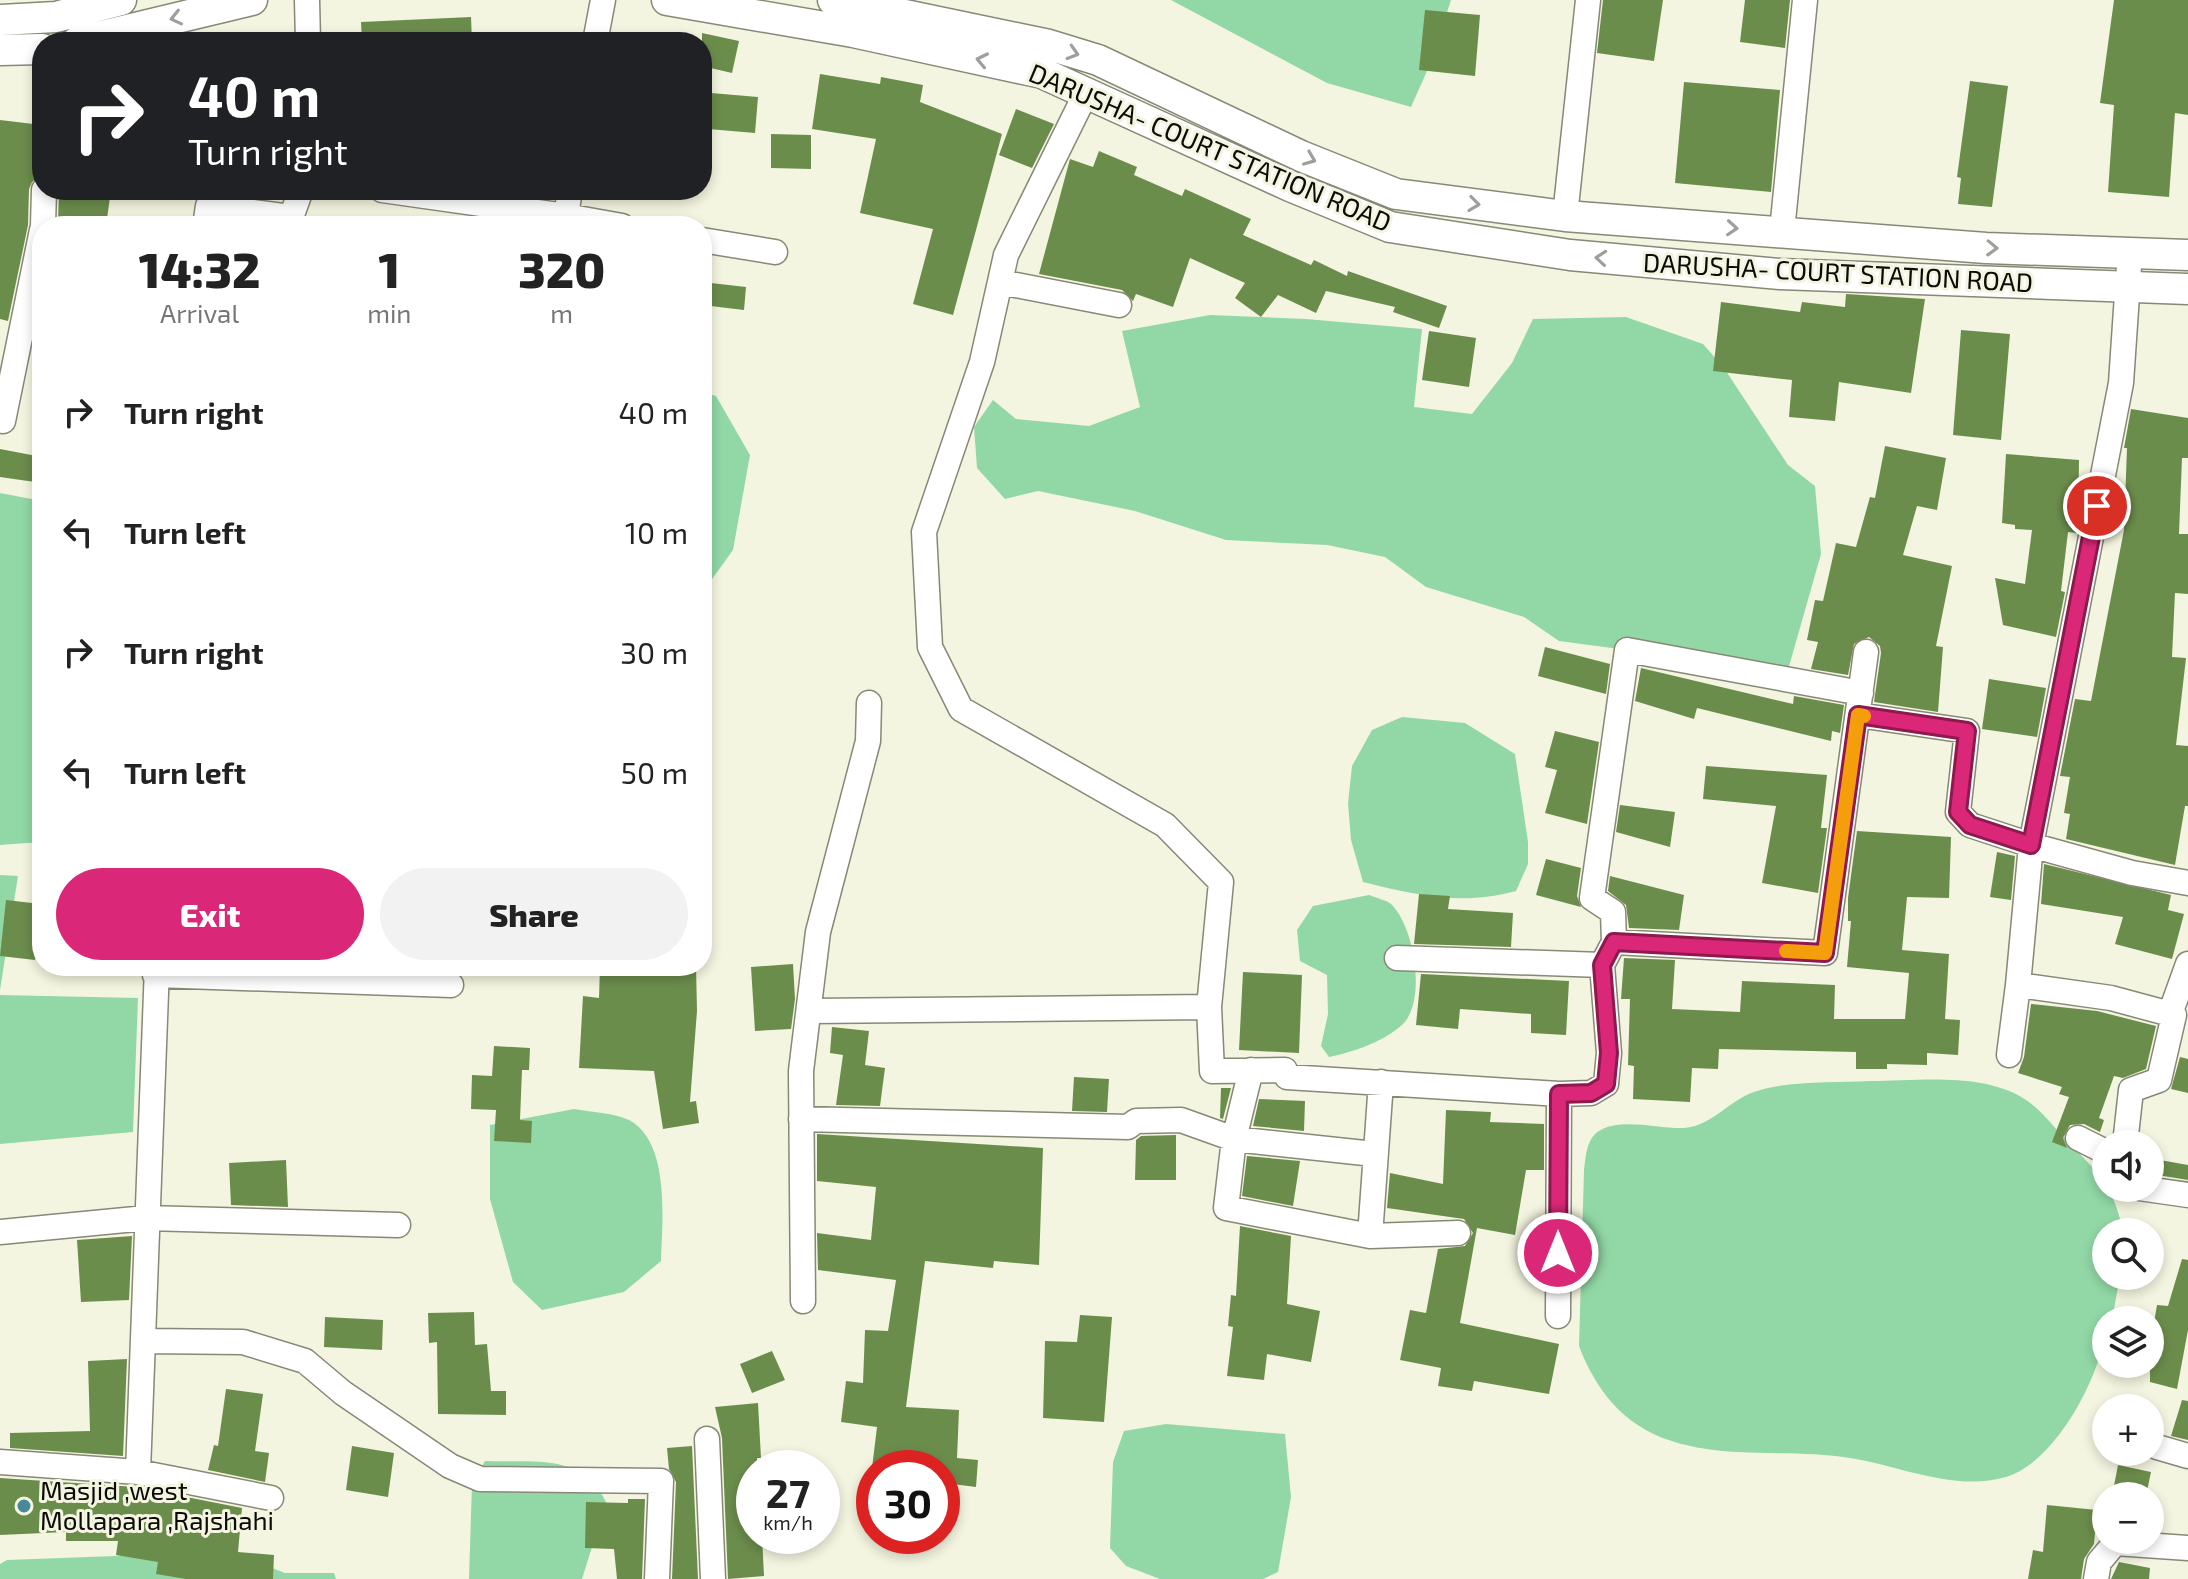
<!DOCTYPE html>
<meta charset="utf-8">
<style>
:root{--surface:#fff;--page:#f2f2f2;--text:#222;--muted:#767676;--accent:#db2777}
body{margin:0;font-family:"Exo 2",sans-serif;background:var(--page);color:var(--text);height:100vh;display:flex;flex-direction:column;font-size:30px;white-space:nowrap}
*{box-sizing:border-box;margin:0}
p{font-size:26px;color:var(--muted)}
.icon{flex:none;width:44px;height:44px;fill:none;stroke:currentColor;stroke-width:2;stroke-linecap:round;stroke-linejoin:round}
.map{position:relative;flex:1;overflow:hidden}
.side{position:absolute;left:32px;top:216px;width:680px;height:760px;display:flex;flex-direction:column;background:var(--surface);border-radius:32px;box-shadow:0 4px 12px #0003}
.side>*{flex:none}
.guide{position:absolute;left:32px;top:32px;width:680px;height:168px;border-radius:32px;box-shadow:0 4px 12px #0003;background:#202124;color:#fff;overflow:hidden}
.buttons{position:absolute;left:2092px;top:1130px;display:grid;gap:16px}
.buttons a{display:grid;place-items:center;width:72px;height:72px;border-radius:50%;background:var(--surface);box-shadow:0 4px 12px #0003;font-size:40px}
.speed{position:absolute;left:736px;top:1450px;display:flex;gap:16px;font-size:40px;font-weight:700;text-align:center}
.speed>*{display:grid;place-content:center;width:104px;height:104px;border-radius:50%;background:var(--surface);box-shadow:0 4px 12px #0003;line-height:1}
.speed small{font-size:20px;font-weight:400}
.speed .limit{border:12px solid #d22;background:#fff;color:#111}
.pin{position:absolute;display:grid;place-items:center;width:68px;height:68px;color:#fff;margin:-34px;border:4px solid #fff;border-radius:50%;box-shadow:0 2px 8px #0007}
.me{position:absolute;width:88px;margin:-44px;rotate:0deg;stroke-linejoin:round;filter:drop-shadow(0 0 6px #0008)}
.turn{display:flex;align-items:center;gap:28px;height:168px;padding:0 24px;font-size:36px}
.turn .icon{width:104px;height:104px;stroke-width:2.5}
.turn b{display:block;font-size:56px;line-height:68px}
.eta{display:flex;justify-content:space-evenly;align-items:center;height:136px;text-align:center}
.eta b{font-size:48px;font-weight:800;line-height:56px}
.cta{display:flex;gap:16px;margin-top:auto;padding:16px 24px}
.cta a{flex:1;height:92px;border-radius:48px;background:var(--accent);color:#fff;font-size:32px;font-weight:800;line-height:92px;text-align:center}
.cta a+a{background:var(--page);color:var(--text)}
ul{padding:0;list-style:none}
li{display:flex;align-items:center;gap:24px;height:120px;padding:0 24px}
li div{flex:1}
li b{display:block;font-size:30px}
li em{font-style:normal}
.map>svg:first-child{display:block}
.water{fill:#92d8a6}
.building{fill:#6b8d4c}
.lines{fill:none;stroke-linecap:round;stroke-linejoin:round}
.minor-casing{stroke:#878875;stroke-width:27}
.tertiary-casing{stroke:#878875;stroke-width:33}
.minor{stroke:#fff;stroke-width:24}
.tertiary{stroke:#fff;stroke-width:30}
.oneway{stroke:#9e9e9b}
.route-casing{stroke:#8e194d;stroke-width:20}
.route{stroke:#db2777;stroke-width:14}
.slow{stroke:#f59e0b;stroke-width:14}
.poi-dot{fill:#47899a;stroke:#f4f5e0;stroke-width:3}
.labels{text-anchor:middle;stroke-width:6;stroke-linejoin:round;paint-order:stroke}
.street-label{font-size:26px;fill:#0c0c06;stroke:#f4f5e0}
.poi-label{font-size:26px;fill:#0c0c06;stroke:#f4f5e0;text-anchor:start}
</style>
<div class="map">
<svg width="2188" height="1579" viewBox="0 0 2188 1579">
<rect width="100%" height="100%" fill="#f4f5e0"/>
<path class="water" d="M1171,0H1451L1431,62L1411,107L1327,83Z
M1210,315L1306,319L1422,329L1414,407L1472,414L1512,363L1533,319L1626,317L1703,344L1724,368L1788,465L1815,486L1821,554L1784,684L1627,650L1559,641L1524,617L1426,587L1385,557L1327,545L1226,540L1135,511L1038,491L1005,499L977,468L974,427L993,400L1016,419L1089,426L1140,407L1122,331Z
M702,392L716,396L750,455L733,550L702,593Z
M0,493L42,501V842L0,845Z
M1402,717L1465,723L1515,754L1528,842V864L1516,891C1462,906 1416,895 1363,882L1351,840L1348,803L1352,766L1372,730Z
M0,875L18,876L0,990Z
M1369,895C1376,898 1386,900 1391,904C1415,927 1427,1002 1402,1025C1383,1042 1353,1052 1329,1057L1321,1046L1328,1014L1327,975L1300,961L1297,930L1313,906Z
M0,995L138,998L133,1132L0,1144Z
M1870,1081C1917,1081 1981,1072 2023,1098C2043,1110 2055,1130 2072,1146C2102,1176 2115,1191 2123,1232H2106V1276H2120L2112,1320H2106C2106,1369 2056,1463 2006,1477C1955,1492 1901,1466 1850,1458C1798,1449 1736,1458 1686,1445C1672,1442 1653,1435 1641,1427C1611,1409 1591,1378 1579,1346L1584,1170C1586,1157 1586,1139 1599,1131C1620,1117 1660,1129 1684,1128C1712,1126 1728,1101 1754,1092C1789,1080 1833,1083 1870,1081Z
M574,1109C590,1112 615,1113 629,1120C671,1142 662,1223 661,1261L624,1292L542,1310L513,1282L490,1199V1125Z
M1166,1424L1285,1434L1291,1497L1278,1572L1263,1579H1160L1126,1566L1110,1548L1113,1462L1124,1431Z
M485,1461C533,1463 582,1452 606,1502L582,1579H469L472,1483Z
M212,1545L285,1573H334L336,1579H0V1564L7,1560L142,1555Z"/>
<path class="building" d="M1603,0H1663L1654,61L1597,53Z
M1745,0H1790L1785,48L1740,42Z
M2114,0H2188V115L2175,113L2169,197L2108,192L2114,105L2100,103Z
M1425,10L1480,15L1475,76L1419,70Z
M471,17L472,42H362L361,22Z
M702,33L739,41L732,73L702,66Z
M820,74L880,84L881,77L923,85L920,102L1002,134L953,315L913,304L933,229L860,213L876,139L812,129Z
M1970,81L2008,86L1992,207L1958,204L1961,178L1957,177Z
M1684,82L1780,90L1771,192L1675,183Z
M711,93L758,97L755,133L708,129Z
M1016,109L1054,124L1032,168L999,155Z
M0,120L42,125V175L32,182L29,189L28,225L8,321L0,319Z
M771,134L811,135V169L771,168Z
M1099,151L1137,167L1134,175L1182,196L1185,189L1251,219L1243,235L1311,265L1314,260L1347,276L1348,271L1447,306L1439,328L1393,312L1395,307L1326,291L1316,313L1278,295L1261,317L1235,298L1245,283L1190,258L1173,307L1136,294L1133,301L1122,290L1039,274L1070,159L1093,167Z
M59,190H111L106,226L58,223Z
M702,282L746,287L744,310L702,305Z
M1846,294L1925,299L1911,393L1839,382L1835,421L1789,417L1792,380L1713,371L1721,302L1800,312L1802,302L1845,307Z
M1961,330L2010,334L2001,440L1953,435Z
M1429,331L1476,338L1469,387L1422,380Z
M2131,409L2188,418V458H2182L2179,534H2188V594L2175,593L2172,657L2186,658L2176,745L2188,746V806H2185L2175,865L2066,839L2070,814L2064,813L2070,777L2060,776L2075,699L2091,701L2124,530L2127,448H2124Z
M1885,446L1946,458L1937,510L1917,506L1903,555L1952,566L1936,646L1943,647L1938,712L1874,702L1881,653L1880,646L1869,637L1854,644L1848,675L1811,669L1818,642L1807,640L1815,600L1823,601L1836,543L1856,547L1870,497L1875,498Z
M0,449L42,457V483L0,477Z
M2006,454L2079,460L2078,527L2077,533L2068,532L2061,591L2065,592L2056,637L2003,625L1995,578L2025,584L2032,530L2015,529V525L2002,523Z
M1545,647L1610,664L1606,694L1538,676Z
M1641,668L1793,704L1794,696L1844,705L1840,733L1832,731L1831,741L1697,708L1694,719L1635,701Z
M1989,679L2046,688L2037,737L1982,729Z
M1555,731L1599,742L1587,824L1545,813L1557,770L1545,767Z
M1706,766L1827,775L1821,828H1827L1818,893L1762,883L1776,806L1703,799Z
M1620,805L1675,812L1670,847L1616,832Z
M1857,831L1951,837L1949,898L1907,897L1902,950L1949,954L1945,1019L1960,1020L1958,1055L1927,1053V1065L1887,1064V1069H1856V1052L1719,1049L1718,1069L1692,1068L1690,1102L1633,1099L1634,1066L1628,1065L1630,999H1621L1624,958L1675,960L1672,1009L1740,1012L1742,981L1835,985L1834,1019H1905L1909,973L1847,967L1851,921H1848V898Z
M1997,852L2015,856L2011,900L1990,897Z
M1546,859L1581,868L1577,896L1581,907L1536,895Z
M2044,864L2171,895L2168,910L2184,914L2172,959L2115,944L2123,917L2041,904Z
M1610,876L1684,895L1679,930L1629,928L1626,905L1608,891Z
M1419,894L1450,896L1448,909L1513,913L1511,947L1414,944Z
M6,900L41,904L35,960L0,956Z
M793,964L795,999L791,1029L755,1031L751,967Z
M600,966H696L697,1011L690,1102L696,1101L699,1123L663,1129L654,1071L579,1068L583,996L599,998Z
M1243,972L1302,975L1299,1053L1239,1050Z
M1421,974L1569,981L1566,1035L1531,1033V1014L1460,1009L1458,1029L1416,1025Z
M2031,1004L2097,1011L2156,1026L2146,1069L2123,1078L2114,1076L2099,1118L2104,1120L2100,1132L2084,1124L2070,1125L2063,1138L2067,1148L2052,1142L2069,1097L2059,1094L2062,1087L2018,1073L2024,1057Z
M832,1027L869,1031L865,1065L885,1068L880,1106L836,1105L843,1055L830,1053Z
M494,1046L530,1048L529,1070H522L520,1120L532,1121L531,1143L494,1141L496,1110L471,1109L472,1075L492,1076Z
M2180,1057L2188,1059V1093L2171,1089Z
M1074,1077L1109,1079L1107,1112L1072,1111Z
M1221,1088H1231L1223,1119L1220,1118Z
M1259,1099L1305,1101L1304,1131L1253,1126Z
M1446,1110L1491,1112L1490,1122L1544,1124V1170H1526L1515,1235L1477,1228L1460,1323L1559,1344L1549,1394L1474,1381L1472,1391L1438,1386L1441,1368L1400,1360L1410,1310L1426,1313L1438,1249L1465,1246L1473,1233L1464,1219L1387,1208L1390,1173L1443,1184Z
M817,1134L1043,1148L1039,1265L994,1261L993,1268L925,1261L906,1407L959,1410L957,1458L978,1460L976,1487L944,1483L946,1468H872L877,1427L841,1422L846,1381L863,1383L865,1330L888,1331L896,1280L818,1270L817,1233L871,1240L876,1187L817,1181Z
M1176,1135V1180H1135L1136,1140L1141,1136Z
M1247,1156L1300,1161L1293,1206L1242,1196Z
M286,1160L288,1207L231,1205L229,1163Z
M2160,1160L2188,1165V1180L2157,1175Z
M1240,1226L1291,1236L1287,1304L1320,1311L1311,1362L1267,1354L1264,1380L1227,1376L1233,1327L1228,1326L1231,1295L1236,1296Z
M132,1236L129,1300L81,1302L77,1240Z
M2182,1259L2188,1260V1330L2177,1389L2150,1382V1346L2157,1305L2168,1306Z
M474,1312L475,1345L487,1344L491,1391H506V1415L438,1414L437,1342L429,1343L428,1313Z
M1080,1315L1112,1317L1104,1422L1043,1418L1045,1341L1077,1342Z
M325,1317L383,1320L382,1350L324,1347Z
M772,1351L785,1380L752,1393L740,1364Z
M127,1359L123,1456L10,1448V1433L90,1431L88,1361Z
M226,1389L263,1394L255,1451L269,1453L265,1482L208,1470L214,1445L218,1446Z
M2182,1400L2188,1401V1440L2171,1436Z
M758,1403L761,1458H757L758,1468H754V1536H762L764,1576L728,1579L722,1438L715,1407Z
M352,1446L394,1453L388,1497L346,1490Z
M692,1446L698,1579H672L676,1482L669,1469L667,1448Z
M2118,1465L2151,1472L2146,1496H2112Z
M0,1478L136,1487L242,1508L238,1552L274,1555L273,1579H186L156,1574L158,1562L116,1555L118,1541H66V1532L0,1535Z
M628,1499H645L642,1579H617L614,1549L585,1548L586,1502L628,1503Z
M2047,1505L2097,1510L2094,1544L2084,1559L2081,1579H2028L2033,1550L2043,1552Z
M2119,1562L2150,1568L2149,1579H2111Z"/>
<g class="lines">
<defs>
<path id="minor" d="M307,0L308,42
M595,42L603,0
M1087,91L1006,255L982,362L924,532L930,647L961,709L1165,825L1221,882L1209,1007L1212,1071L1285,1070L1287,1077L1559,1094
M382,190L566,216L570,190
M566,216L622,226
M1565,216L1588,0
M43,226L44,190
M205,226L208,206L290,217
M288,226L301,190
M1782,231L1805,0
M702,240L775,252
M2130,251L2121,383L2031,845L2132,873L2188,883
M1000,282L1119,305
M3,421L42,230
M1858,715L1967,731L1958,812L1970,825L2031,845L2018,985L2111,998L2174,1015L2159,1080L2131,1090L2125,1144
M1614,942L1613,912L1592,898L1627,650L1861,693
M1397,958L1602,965
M155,975L451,985
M811,1011L1209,1007
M2170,1014L2188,964
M2009,1055L2018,985
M1251,1070L1234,1139L1226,1208L1370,1236L1458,1233
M801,1119L1128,1127L1136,1121L1181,1120L1234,1139L1374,1154
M2078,1138L2106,1152
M2139,1188L2188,1195
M0,1232L146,1218L398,1225
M1370,1236L1381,1082
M803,1301L801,1071L818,932L868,741L869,703
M1558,1316L1559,1094L1591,1093L1606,1084L1609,1053L1602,965L1614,942L1825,953L1866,652
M144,1341L243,1342L305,1361L343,1393L450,1466L480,1479L661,1481L657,1579
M707,1439L713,1579
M2157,1447L2188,1456
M0,1462L138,1472L271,1498
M138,1472L157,966
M2096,1579L2099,1562L2115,1543L2188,1548"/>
<path id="tertiary" d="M667,0L853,32L1042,73L1290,186L1390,227L1570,255L1780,274L2188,289
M833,0L1049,45L1098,60L1301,156L1396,194L1565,216L1986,248L2188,255
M0,20L56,17L121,0
M77,42L252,0
M0,50L42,49"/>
</defs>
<use href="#minor" class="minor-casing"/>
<use href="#tertiary" class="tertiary-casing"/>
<use href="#minor" class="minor"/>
<use href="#tertiary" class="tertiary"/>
</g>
<defs><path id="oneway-chevron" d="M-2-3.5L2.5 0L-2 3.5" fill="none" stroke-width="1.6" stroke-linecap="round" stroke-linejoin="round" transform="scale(2)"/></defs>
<g class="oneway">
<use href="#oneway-chevron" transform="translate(176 18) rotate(167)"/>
<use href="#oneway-chevron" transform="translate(1073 53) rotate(17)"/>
<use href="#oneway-chevron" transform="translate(982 60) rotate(-168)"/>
<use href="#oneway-chevron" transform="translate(1310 159) rotate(22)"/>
<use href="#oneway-chevron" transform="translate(1474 204) rotate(8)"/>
<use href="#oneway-chevron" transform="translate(1732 228) rotate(4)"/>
<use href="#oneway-chevron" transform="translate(1992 248) rotate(2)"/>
<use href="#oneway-chevron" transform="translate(1601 258) rotate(-175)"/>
</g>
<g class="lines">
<defs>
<path id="route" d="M1558,1253L1559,1094L1591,1093L1606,1084L1609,1053L1602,965L1614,942L1825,953L1858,715L1967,731L1958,812L1970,825L2031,845L2097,506"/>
</defs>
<use href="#route" class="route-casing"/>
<use href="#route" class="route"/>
<path class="slow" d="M1786,951L1825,953L1858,715L1864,716"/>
</g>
<circle class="poi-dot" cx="24" cy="1506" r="8"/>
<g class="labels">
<g class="street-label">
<text transform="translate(1210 148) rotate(23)" y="9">DARUSHA- COURT STATION ROAD</text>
<text transform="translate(1838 273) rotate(3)" y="9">DARUSHA- COURT STATION ROAD</text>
</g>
<g class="poi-label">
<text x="40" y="1500">Masjid ,west<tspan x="40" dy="30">Mollapara ,Rajshahi</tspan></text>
</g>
</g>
</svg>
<div class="buttons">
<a><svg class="icon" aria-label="sound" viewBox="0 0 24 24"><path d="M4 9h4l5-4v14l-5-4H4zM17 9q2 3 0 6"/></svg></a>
<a><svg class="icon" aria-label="search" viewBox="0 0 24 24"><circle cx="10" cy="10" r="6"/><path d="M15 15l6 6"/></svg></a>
<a><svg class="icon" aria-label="layers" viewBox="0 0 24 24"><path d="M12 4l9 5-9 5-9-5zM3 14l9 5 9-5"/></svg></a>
<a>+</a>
<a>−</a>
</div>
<div class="speed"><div>27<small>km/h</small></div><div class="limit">30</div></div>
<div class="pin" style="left:2097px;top:506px;background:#d93025"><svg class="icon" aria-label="arrive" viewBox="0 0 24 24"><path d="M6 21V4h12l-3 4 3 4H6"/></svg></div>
<svg class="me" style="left:1558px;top:1253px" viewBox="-20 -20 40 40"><circle r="17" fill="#db2777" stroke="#fff" stroke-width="3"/><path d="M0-11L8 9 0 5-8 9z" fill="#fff"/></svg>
<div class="guide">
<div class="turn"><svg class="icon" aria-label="right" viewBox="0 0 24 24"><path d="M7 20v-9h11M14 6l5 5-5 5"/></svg><div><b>40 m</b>Turn right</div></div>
</div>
<section class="side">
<div class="eta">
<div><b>14:32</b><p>Arrival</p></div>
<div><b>1</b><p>min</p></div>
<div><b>320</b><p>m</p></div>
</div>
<ul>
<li><svg class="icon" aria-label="right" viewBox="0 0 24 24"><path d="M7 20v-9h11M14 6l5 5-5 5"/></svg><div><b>Turn right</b></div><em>40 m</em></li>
<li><svg class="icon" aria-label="left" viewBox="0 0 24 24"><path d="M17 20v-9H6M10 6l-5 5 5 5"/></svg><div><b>Turn left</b></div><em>10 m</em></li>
<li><svg class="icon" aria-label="right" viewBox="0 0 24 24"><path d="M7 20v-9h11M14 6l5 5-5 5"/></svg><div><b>Turn right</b></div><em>30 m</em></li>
<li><svg class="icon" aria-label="left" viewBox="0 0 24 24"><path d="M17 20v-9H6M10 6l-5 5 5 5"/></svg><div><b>Turn left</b></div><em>50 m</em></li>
</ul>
<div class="cta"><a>Exit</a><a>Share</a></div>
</section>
</div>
